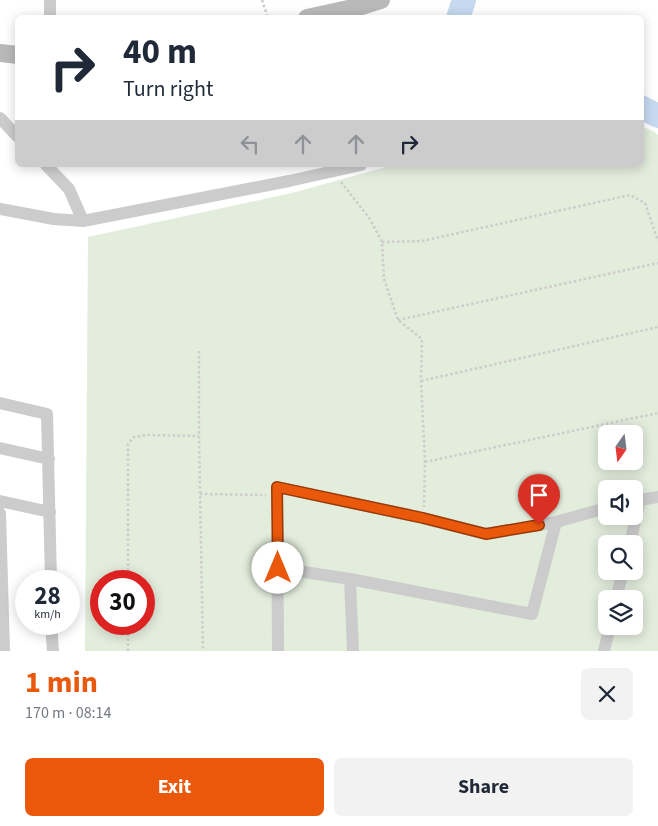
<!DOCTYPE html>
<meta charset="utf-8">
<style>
:root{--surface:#fff;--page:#f2f2f3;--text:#1f2937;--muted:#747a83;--accent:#ea580c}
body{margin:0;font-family:"Source Sans 3",sans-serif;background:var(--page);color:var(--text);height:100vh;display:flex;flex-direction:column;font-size:19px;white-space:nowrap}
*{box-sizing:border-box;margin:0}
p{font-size:16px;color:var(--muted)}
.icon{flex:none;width:28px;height:28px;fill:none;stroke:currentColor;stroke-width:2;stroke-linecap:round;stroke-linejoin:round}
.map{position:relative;height:651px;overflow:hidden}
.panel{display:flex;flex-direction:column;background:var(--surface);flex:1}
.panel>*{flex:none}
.guide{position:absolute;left:15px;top:15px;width:629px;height:152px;border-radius:8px;box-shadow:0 2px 12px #0003;background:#fff;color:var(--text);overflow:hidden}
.needle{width:32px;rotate:194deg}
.controls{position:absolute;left:598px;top:425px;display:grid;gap:10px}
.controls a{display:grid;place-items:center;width:45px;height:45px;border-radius:8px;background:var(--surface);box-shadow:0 2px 12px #0003;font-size:25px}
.speed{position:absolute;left:15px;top:570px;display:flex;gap:10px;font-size:25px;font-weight:700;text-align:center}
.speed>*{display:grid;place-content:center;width:65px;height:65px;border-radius:50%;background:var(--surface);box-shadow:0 2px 12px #0003;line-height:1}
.speed small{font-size:12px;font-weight:400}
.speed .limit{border:8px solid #d22;background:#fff;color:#111}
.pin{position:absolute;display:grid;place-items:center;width:42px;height:42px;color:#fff;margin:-51px -21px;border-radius:50% 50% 50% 0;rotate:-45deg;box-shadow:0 0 5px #0007}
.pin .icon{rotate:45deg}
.me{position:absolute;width:55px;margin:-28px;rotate:0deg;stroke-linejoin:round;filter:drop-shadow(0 0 4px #0008)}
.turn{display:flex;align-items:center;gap:18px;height:105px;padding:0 25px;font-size:22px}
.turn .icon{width:65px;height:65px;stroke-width:2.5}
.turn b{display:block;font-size:35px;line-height:42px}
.lanes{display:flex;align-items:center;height:48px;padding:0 25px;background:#0003;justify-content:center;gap:25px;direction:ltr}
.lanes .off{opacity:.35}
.round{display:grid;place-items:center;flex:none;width:52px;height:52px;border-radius:8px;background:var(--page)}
.summary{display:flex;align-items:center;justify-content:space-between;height:85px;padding:0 25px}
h1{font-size:30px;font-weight:700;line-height:38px;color:var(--accent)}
.button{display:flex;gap:10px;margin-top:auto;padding:10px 25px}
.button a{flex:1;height:58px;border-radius:8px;background:var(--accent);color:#fff;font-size:20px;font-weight:700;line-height:58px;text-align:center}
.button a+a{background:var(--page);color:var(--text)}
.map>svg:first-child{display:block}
.green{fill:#e3eddc;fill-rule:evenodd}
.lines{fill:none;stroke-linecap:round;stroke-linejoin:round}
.river{stroke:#c6d9ef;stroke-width:24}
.path{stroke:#ccc;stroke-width:2.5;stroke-dasharray:2.5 2.5;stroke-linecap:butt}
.street{stroke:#ccc;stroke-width:12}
.secondary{stroke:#b9b9b9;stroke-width:18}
.route-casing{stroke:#983908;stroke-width:12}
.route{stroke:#ea580c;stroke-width:9}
</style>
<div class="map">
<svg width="658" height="651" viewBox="0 0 658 651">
<rect width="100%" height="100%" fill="#fff"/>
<path class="green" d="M641,126L655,132L658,135V651H85L88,237L292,193L393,165H641ZM606,434H634V461H606ZM606,489H634V516H606ZM606,544H634V571H606ZM101,581H144V624H101ZM606,599H634V626H606Z"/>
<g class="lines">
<path class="river" d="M458,18L464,0
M641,107L658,116"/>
<path class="path" d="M262,0L268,18
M341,182L370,219L382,242L384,279L398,320L422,339L421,381L425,462L424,507
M382,242L422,241L630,195L645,203L658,241
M398,320L658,263
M199,351V436L203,651
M421,381L658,327
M425,462L658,413
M200,494L266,495
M128,581V444L134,437L147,435L199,436
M128,651V624"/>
<path class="street" d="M50,0V18
M0,118L18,137
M46,165L69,189L83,221
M0,209L54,219L83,221L289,181L361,165
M0,403L47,414L51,581
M0,448L49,459
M0,501L50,512
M634,501L658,497
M0,513L4,651
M630,544L640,499
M278,568L350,579L532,614L556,522
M350,579L353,651
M616,599L623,571
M51,624L53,651
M278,651L277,487L423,518L486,534L556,522L606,508
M604,651L610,626"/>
<path class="secondary" d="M307,18L362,6L381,0
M0,53L18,55"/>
</g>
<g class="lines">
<defs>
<path id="route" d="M278,568L277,487L423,518L486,534L539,525"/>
</defs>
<use href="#route" class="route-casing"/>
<use href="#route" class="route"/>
</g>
</svg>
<div class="controls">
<a><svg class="needle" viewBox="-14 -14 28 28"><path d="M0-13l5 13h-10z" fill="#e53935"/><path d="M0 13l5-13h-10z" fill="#747a83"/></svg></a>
<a><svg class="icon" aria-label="sound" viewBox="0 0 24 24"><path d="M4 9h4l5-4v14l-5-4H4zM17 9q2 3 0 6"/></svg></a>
<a><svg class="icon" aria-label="search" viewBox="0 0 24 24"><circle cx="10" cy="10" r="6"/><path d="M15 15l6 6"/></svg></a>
<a><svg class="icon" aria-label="layers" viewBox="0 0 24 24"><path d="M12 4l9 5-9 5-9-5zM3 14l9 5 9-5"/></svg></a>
</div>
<div class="speed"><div>28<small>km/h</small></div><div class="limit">30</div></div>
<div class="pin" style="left:539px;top:525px;background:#d93025"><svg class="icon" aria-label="arrive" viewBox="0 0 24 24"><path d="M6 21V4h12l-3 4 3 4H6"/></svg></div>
<svg class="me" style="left:278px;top:568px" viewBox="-20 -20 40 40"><circle r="19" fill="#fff"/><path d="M0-13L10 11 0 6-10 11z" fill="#ea580c"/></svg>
<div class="guide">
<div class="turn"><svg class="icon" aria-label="right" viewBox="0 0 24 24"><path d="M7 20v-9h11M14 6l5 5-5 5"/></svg><div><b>40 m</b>Turn right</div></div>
<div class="lanes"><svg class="icon off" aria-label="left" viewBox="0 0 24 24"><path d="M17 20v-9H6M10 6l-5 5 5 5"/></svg><svg class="icon off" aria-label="ahead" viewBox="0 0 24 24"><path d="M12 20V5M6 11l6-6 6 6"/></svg><svg class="icon off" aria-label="ahead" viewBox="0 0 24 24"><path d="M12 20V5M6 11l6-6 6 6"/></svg><svg class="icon" aria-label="right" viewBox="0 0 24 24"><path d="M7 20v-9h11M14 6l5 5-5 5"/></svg></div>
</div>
</div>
<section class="panel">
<div class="summary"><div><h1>1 min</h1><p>170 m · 08:14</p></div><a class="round"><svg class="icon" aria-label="close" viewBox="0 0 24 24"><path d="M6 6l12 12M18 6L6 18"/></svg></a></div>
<div class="button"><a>Exit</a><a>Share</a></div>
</section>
